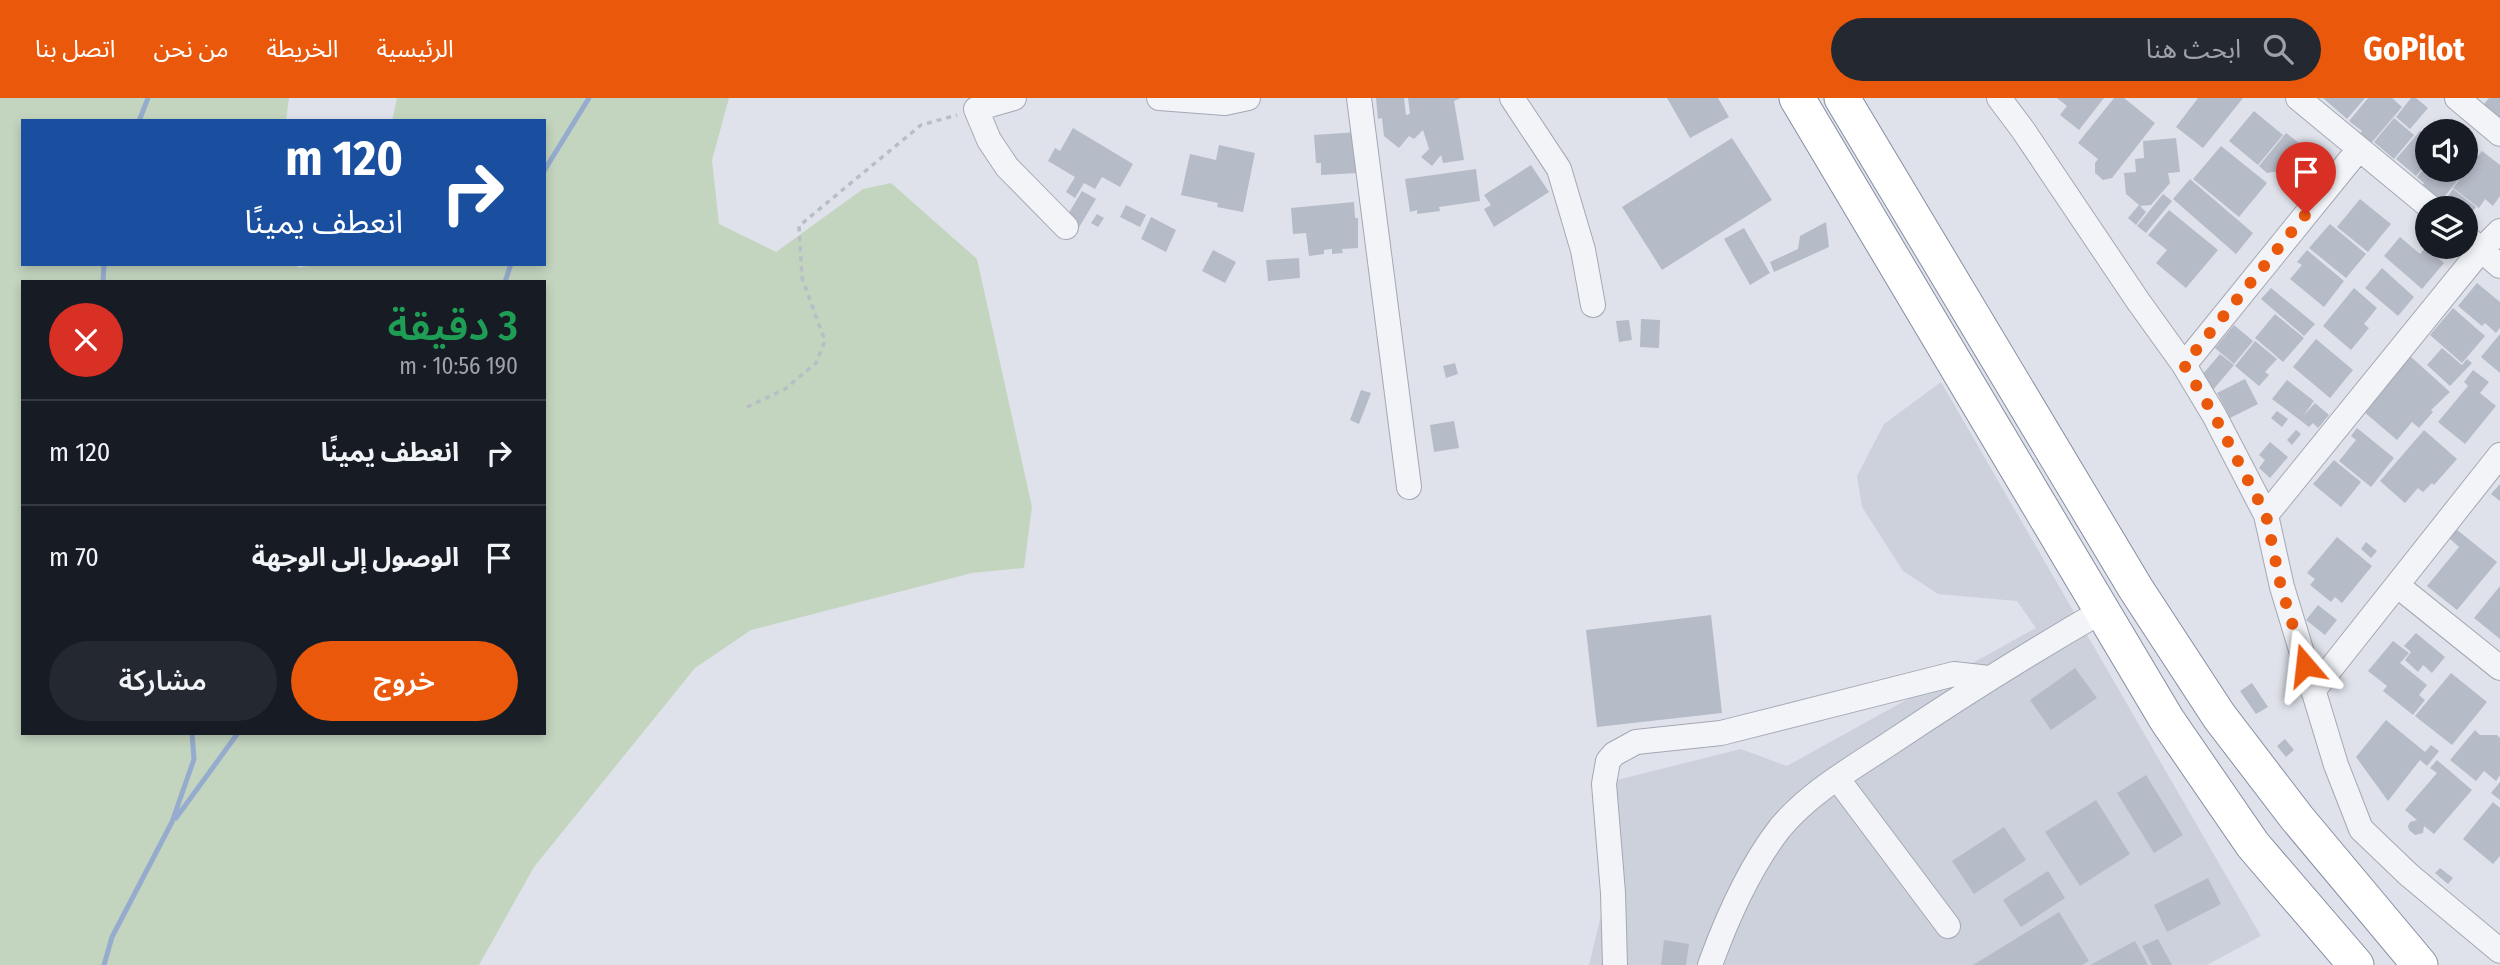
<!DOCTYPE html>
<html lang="ar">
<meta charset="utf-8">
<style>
:root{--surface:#171b24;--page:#242831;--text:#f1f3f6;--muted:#9ea1a6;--line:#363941;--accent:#ea580c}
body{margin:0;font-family:"Fira Sans Condensed","Noto Sans Arabic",sans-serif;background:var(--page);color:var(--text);direction:rtl;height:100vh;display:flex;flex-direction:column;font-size:26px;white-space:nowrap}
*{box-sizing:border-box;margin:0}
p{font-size:23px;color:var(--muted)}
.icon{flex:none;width:38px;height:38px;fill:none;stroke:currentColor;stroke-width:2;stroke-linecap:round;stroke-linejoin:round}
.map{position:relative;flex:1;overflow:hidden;direction:ltr}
.side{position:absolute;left:21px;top:182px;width:525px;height:455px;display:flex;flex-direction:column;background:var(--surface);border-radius:0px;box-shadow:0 4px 10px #0003;direction:rtl}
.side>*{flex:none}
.guide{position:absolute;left:21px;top:21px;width:525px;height:147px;border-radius:0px;box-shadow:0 4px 10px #0003;direction:rtl;background:#1a4fa0;color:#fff;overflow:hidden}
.fabs{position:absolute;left:2415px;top:21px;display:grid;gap:14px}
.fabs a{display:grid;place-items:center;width:63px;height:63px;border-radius:50%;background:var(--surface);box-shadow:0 4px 10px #0003;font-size:35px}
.pin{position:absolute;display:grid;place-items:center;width:60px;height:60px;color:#fff;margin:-72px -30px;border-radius:50% 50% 50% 0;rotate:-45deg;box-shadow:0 0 7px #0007}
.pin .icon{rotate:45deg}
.me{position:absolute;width:77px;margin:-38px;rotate:343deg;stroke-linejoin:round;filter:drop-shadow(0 0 5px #0008)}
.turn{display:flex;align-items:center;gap:24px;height:147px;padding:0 28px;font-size:32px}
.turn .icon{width:91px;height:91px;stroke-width:2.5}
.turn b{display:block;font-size:49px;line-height:60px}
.round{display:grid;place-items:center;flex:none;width:74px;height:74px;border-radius:37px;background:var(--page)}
.overview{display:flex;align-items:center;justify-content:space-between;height:119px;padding:0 28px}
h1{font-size:42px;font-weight:600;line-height:52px;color:#1e9e55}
.button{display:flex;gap:14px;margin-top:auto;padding:14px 28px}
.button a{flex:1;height:80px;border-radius:42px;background:var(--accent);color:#fff;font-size:28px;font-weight:600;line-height:80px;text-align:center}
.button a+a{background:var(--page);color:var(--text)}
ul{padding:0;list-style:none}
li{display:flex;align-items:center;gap:21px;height:105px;padding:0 28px;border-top:2px solid var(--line)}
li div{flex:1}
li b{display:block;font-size:26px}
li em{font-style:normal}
header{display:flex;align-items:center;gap:42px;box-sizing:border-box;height:98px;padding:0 35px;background:var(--accent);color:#fff}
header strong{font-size:33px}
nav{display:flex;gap:38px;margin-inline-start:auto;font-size:24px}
.search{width:490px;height:63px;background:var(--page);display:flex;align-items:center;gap:18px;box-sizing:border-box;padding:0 24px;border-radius:38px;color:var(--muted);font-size:26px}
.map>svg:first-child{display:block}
.built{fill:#cdd1dc}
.green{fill:#c3d5bf;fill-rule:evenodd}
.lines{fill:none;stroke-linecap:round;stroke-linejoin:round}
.stream{stroke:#96acce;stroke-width:5}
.building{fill:#b6bbc8}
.minor-casing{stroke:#a4a8b5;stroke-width:26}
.highway-casing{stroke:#858ea2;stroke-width:37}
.path{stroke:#b9bdc5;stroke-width:3.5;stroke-dasharray:5 5;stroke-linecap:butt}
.minor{stroke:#f2f4f8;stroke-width:24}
.highway{stroke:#fff;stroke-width:35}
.route{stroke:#ea580c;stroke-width:12;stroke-dasharray:0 21.6}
</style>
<header>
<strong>GoPilot</strong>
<div class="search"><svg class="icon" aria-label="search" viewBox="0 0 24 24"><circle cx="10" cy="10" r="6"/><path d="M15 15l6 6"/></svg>ابحث هنا</div>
<nav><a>الرئيسية</a><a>الخريطة</a><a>من نحن</a><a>اتصل بنا</a></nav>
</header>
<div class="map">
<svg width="2500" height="867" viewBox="0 0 2500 867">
<rect width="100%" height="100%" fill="#dfe2ea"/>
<path class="built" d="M1941,284L2261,838L2207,867H1589L1606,797L1599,706L1617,682L1741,651L1787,668L2036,530L2017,503L1938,496L1903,473L1862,409L1857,378L1884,326Z"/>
<path class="green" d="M0,0H289L286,23H23V166H294L299,170L316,166H544V23H392L397,0H729L712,62L719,126L776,154L863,91L891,85L977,161L1032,409L1024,470L972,475L751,532L695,570L534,769L479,867H0ZM23,184H544V635H23Z"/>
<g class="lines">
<path class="stream" d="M139,23L148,0
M544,73L589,0
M103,184L104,166
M505,184L511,166
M176,720L238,635
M104,867L112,839L172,724L194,661L192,635"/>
</g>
<path class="building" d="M1376,0H1404L1406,17L1410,16L1408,0H1461L1454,3L1464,62L1443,65L1441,57L1432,68L1421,59L1429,51L1423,32L1414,41L1409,38L1399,50L1384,38L1382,20L1378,21Z
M1667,0H1718L1729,19L1690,40Z
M2057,0H2104L2079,32L2060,17L2067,8Z
M2114,0H2124L2155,25L2112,80L2103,82L2095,75V65L2098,61L2078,45Z
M2198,0H2243L2203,50L2176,29Z
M2323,0H2365L2347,21Z
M2368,0H2392L2402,9L2368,49L2356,40L2362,33L2349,23Z
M2411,0H2416L2428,10L2410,31L2396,19Z
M2489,0H2500V30L2479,12Z
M2254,13L2283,37L2258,67L2229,43Z
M2394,20L2414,37L2394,61L2374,44Z
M1073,30L1133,66L1120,89L1102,79L1095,91L1084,85L1075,100L1066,94L1075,79L1048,63L1055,50L1060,53Z
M2420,33L2425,37L2427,34V64L2416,78L2396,61Z
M1358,34V75L1321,77V65H1316L1314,37Z
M2286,35L2303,48L2284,72L2267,75L2259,68Z
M1732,40L1772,102L1662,172L1622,109Z
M2176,40L2180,74L2168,75L2170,85L2151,107L2140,108L2146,114L2136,127L2128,120L2139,107L2126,96L2124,75L2136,74L2135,61L2144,60L2143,43Z
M1219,47L1255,55L1243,114L1217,109L1218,105L1181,97L1190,56L1216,62Z
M2221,48L2267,85L2239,119L2193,81Z
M2482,53L2500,67V98L2493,108L2485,101L2479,110L2453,90Z
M2427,66V72H2466L2436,109L2417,94L2424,85L2417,79Z
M1531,67L1549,94L1494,129L1484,111L1491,107L1484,97Z
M1476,71L1480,103L1439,109L1440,113L1417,116V112L1410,114L1405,81Z
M2190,81L2253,135L2236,156L2173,101Z
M2453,91L2476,109L2468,119L2466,110H2456L2445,102Z
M1082,93L1096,101L1078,131L1064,123Z
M2163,96L2172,103L2146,135L2137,128Z
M2360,101L2391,126L2368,154L2337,129Z
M1354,104L1355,120H1358V150L1342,151L1343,155L1332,156V151L1324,152V156L1309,158L1306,135L1293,136L1291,110Z
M1126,107L1146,117L1140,129L1120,119Z
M2169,112L2218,152L2186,190L2156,165L2167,152L2148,137Z
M1097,116L1104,120L1098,129L1091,125Z
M1151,119L1176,132L1166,154L1141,141Z
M1826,124L1829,149L1774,174L1770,164L1798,151L1800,138Z
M2330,126L2366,156L2346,180L2309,150Z
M1744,130L1770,175L1750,187L1724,141Z
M2400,139L2420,156L2426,149L2444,165L2422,191L2384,158Z
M1213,152L1236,164L1225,185L1202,173Z
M2307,152L2344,183L2324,209L2290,181L2302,167L2297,164Z
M1299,160L1300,180L1268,183L1266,162Z
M2382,170L2414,199L2398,218L2365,190Z
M2477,185L2500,204V230L2496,235L2485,225L2482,228L2458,208Z
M2271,190L2315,226L2304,238L2261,201Z
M2354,190L2377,210L2364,226L2369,230L2351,252L2323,228Z
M2453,210L2485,238L2462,265L2430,237Z
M2275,216L2304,240L2283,264L2255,240Z
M1641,221L1660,222L1659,250L1640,249Z
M1629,222L1632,242L1619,244L1616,223Z
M2234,227L2253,243L2234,266L2215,250Z
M2500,236V275L2481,259Z
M2316,241L2353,272L2330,300L2293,269Z
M2255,243L2277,261L2265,274L2269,277L2259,288L2235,268Z
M2442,250L2462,267L2467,261L2472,265L2450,288L2427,267Z
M2220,256L2234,267L2212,293L2202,277Z
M2410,258L2450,294L2431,312L2433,314L2419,330L2412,324L2397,342L2363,313Z
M1455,265L1458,276L1446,280L1443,268Z
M2473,272L2489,284L2480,295L2496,308L2465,346L2438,324L2468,288L2464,284Z
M2245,281L2258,306L2230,320L2217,295Z
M2287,282L2314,303L2303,318L2315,305L2329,317L2318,330L2313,325L2309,329L2272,301Z
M1361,292L1371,295L1359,326L1350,322Z
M2277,313L2288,321L2282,329L2271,320Z
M1454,323L1459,350L1434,354L1430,327Z
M2357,330L2394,360L2371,389L2339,363L2356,342L2351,338Z
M2296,332L2301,336L2292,347L2287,342Z
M2424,332L2457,361L2434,387L2432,385L2423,394L2418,390L2405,405L2380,383Z
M2270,344L2288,359L2270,380L2259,370L2265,362L2259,357Z
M2334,362L2361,384L2341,409L2313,386Z
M2500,386V403L2491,396Z
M2456,431L2497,464L2457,512L2427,488L2459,449L2449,440Z
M2337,439L2372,468L2342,505L2335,499L2331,504L2310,487L2315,481L2307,475Z
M2366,444L2377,453L2371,460L2361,451Z
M2500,488V541L2474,520Z
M2318,507L2337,522L2325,537L2306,522Z
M1711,517L1722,615L1597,629L1586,532Z
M2416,535L2445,559L2432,575L2423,567L2418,574L2405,562L2411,554L2404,548Z
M2393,543L2409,555L2400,565L2427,587L2419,597L2425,602L2413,617L2383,593L2387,588L2368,573Z
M2075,570L2097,600L2051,632L2030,602Z
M2451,575L2487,604L2452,647L2415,618Z
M2252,585L2268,609L2256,616L2240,593Z
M2386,622L2425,654L2431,647L2439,653L2427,668L2420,662L2388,703L2356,659Z
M2475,632L2480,637H2497L2500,640V677L2496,683L2484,673L2476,683L2450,662Z
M2285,641L2294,652L2286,659L2277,648Z
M2437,662L2472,692L2434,736L2424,728L2423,735L2415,737L2409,732L2408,728L2410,724L2417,722L2405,712L2437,675L2430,670Z
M2146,677L2183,737L2154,755L2117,695Z
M2500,684V702L2491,695Z
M2096,702L2130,756L2080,788L2045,734Z
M2493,704L2500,710V758L2493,766L2463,741Z
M2004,729L2026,762L1974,796L1952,763Z
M2440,770L2453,780L2448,786L2435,775Z
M2048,773L2065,800L2021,829L2003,802Z
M2208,780L2221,806L2167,834L2154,807Z
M2059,814L2089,863L2082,867H1973Z
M2158,841L2172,867H2152L2142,848Z
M1664,842L1689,846L1686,867H1661Z
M2135,843L2148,867H2090Z"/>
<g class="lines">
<defs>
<path id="minor" d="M1014,0L976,11L989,42L1007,69L1066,129
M1159,0L1225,5L1248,0
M1359,0L1409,389
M1512,0L1559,71L1583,152L1593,207
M1999,0L2023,32L2138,203L2184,267L2214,317L2266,417L2282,489L2336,667L2361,731L2409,777L2500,853
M2298,0L2431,110
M2457,0L2500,36
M2466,139L2500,168
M2184,267L2359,51
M2266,417L2481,152L2500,133
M2398,488L2500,570
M2313,593L2500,357
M1837,680L1948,828
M1615,867L1613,795L1604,686L1608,663L1614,656L1636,644L1721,635L1954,576L1989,580
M1710,867C1727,820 1749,770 1780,730C1809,695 1851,671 1889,646C1959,599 2029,555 2102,513"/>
<path id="highway" d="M1797,0L2167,622L2253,747L2356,867
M1842,0L2136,491L2219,618L2297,720L2420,867"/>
</defs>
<use href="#minor" class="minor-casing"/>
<use href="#highway" class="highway-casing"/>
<path class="path" d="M747,309L785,291L816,265L825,243L802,180L799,128L921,27L957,17"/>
<use href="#minor" class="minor"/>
<use href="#highway" class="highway"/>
</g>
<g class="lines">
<path class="route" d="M2305,567L2281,489L2266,417L2214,317L2184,267L2306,116"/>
</g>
</svg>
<div class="fabs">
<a><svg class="icon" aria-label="sound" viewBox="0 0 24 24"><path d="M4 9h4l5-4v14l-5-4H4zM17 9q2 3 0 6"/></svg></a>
<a><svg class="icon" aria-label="layers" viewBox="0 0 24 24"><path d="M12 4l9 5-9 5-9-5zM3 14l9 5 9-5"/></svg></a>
</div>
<div class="pin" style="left:2306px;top:116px;background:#d93025"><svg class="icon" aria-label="arrive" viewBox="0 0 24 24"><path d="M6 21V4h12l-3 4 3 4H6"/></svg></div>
<svg class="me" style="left:2305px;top:567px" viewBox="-20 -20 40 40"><path d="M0-17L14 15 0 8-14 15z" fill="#ea580c" stroke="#fff" stroke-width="4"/></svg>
<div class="guide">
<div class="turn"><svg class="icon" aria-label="right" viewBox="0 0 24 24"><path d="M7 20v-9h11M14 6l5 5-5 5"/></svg><div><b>120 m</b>انعطف يمينًا</div></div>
</div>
<section class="side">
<div class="overview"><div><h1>3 دقيقة</h1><p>190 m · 10:56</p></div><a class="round" style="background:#d93025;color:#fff"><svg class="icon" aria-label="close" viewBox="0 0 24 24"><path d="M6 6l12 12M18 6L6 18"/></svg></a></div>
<ul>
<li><svg class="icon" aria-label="right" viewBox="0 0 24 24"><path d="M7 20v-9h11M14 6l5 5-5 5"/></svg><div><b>انعطف يمينًا</b></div><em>120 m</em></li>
<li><svg class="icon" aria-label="arrive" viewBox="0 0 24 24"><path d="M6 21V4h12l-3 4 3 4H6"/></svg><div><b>الوصول إلى الوجهة</b></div><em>70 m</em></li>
</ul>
<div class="button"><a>خروج</a><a>مشاركة</a></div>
</section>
</div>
